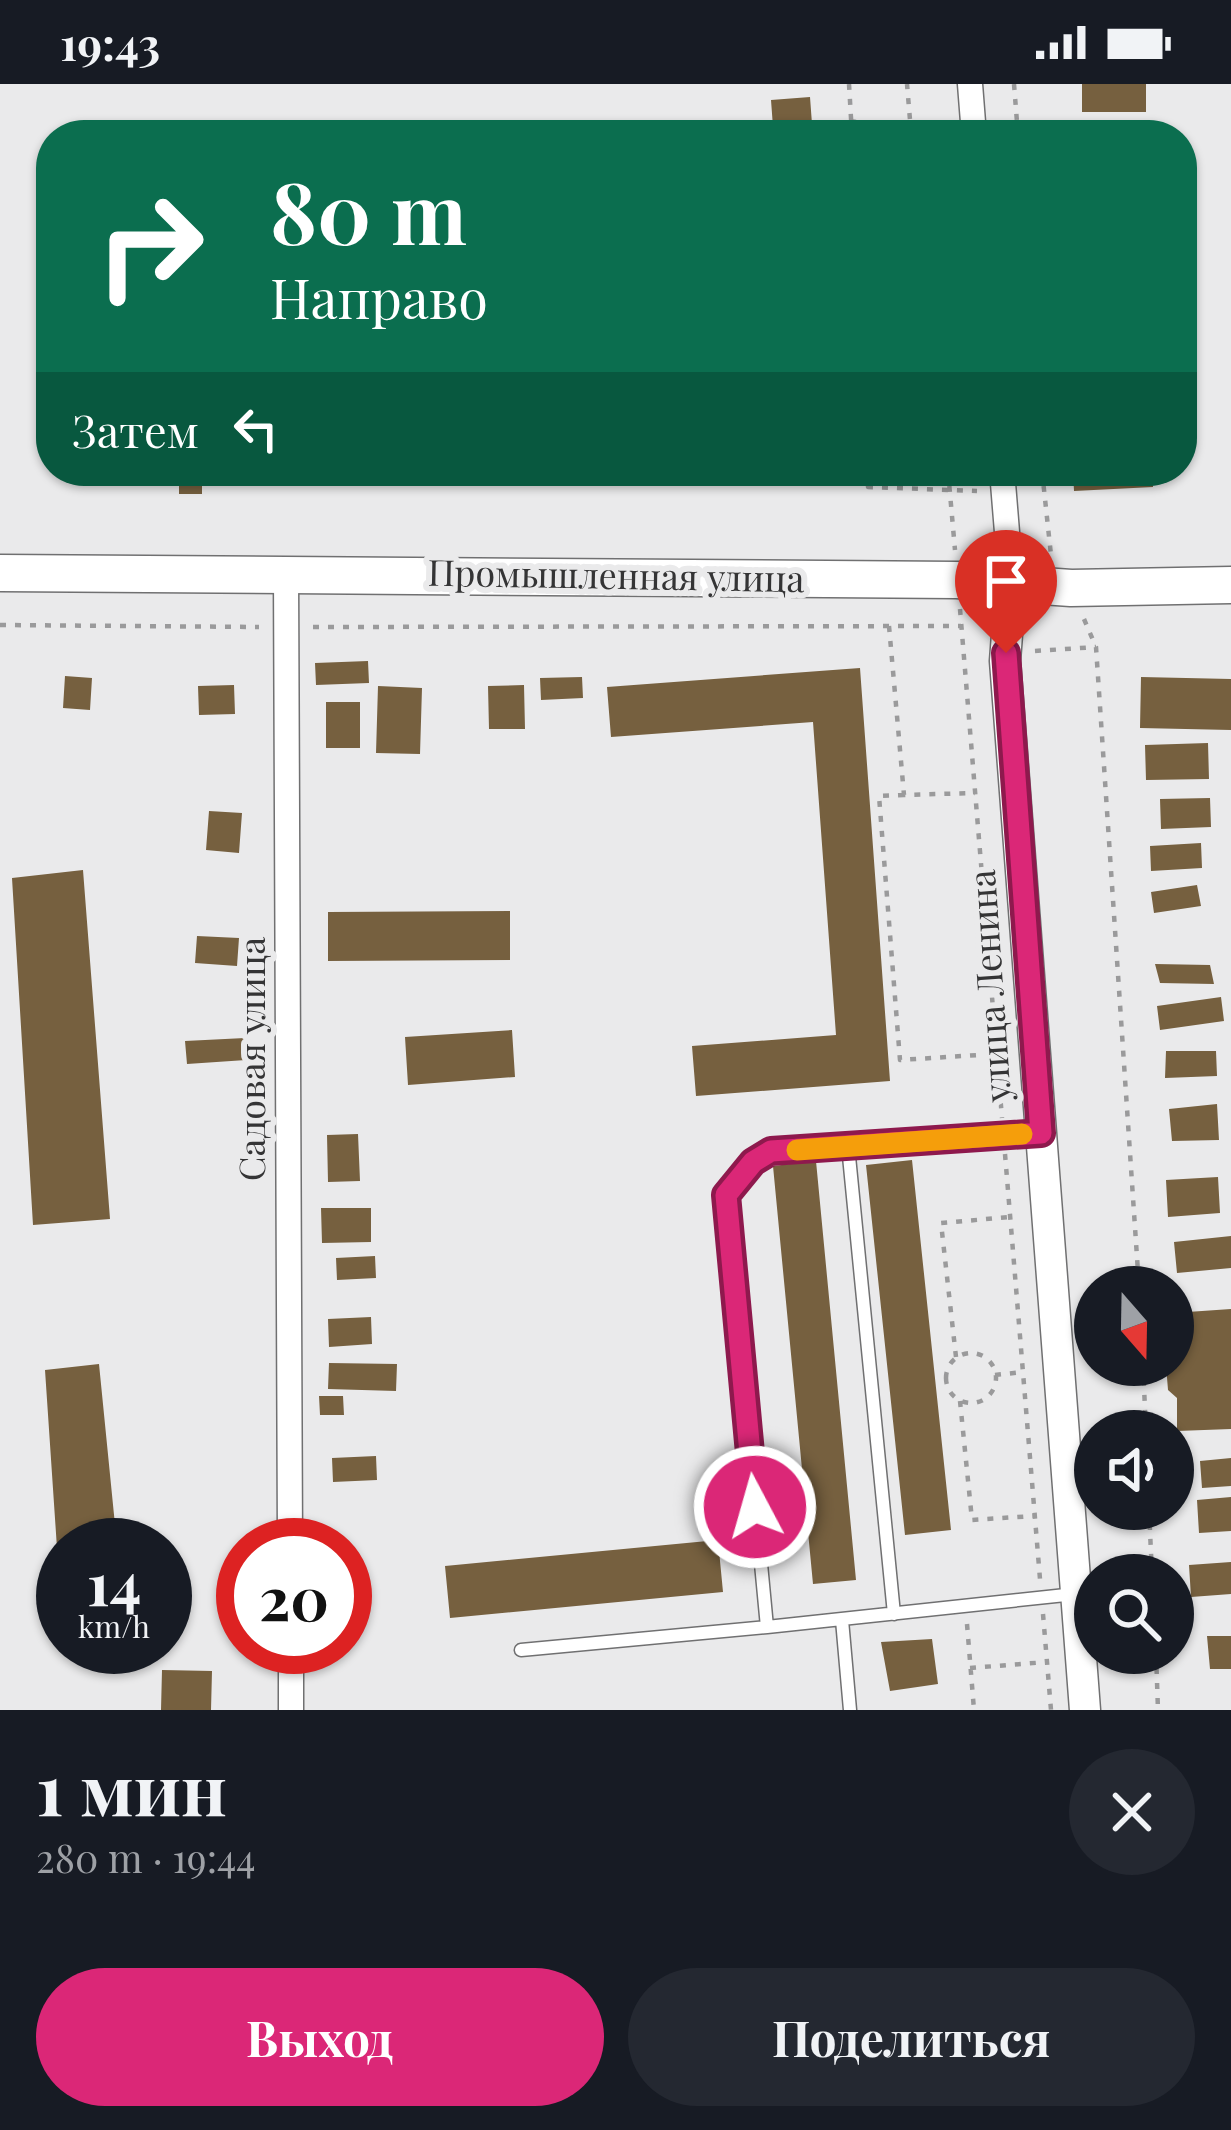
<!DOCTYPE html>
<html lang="ru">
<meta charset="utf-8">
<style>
:root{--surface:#171b24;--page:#242831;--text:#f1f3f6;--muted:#9ea1a6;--accent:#db2777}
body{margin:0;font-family:"Playfair Display",serif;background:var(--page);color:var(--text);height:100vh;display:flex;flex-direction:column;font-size:45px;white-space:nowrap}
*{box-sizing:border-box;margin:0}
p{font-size:39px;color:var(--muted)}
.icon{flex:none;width:66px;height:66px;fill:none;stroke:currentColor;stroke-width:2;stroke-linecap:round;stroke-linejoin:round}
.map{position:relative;height:1626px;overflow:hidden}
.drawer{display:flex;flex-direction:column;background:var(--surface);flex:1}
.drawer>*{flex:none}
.guide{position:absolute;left:36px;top:36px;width:1161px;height:366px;border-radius:48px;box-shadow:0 3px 9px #0004;background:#0b6e4f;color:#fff;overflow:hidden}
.needle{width:78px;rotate:160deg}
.tools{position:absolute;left:1074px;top:1182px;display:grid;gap:24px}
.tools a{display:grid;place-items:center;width:120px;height:120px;border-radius:50%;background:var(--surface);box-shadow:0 3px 9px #0004;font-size:60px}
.speed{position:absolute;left:36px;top:1434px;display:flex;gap:24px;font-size:60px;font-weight:700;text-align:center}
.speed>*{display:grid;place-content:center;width:156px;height:156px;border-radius:50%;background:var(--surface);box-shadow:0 3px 9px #0004;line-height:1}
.speed small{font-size:30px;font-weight:400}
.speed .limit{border:18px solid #d22;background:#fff;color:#111}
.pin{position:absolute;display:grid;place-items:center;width:102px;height:102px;color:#fff;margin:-123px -51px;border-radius:50% 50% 50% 0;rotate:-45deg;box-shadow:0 0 12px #0007}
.pin .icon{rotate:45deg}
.me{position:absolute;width:132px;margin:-66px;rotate:354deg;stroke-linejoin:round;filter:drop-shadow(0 0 9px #0008)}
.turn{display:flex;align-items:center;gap:42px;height:252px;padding:0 36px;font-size:54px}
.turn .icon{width:156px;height:156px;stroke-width:2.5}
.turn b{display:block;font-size:84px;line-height:102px}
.then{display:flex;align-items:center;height:114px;padding:0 36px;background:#0003;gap:24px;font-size:45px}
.round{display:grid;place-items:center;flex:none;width:126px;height:126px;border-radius:63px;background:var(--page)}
.overview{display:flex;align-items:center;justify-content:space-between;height:204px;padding:0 36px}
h1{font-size:72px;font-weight:700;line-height:90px}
.button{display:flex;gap:24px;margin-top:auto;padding:24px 36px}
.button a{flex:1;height:138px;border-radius:72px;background:var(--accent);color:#fff;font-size:48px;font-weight:700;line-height:138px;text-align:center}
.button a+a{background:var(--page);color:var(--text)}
.status{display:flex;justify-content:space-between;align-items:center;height:84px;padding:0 60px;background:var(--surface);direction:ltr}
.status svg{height:33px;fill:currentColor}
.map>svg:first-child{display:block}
.building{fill:#76603f}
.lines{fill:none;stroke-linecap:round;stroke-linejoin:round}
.service-casing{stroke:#707071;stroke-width:15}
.minor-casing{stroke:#707071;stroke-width:27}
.tertiary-casing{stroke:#707071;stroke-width:33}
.secondary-casing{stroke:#707071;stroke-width:39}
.path{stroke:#9a9a9b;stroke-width:4.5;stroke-dasharray:6 9;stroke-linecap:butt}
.service{stroke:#fff;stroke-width:12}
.minor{stroke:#fff;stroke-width:24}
.tertiary{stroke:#fff;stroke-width:30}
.secondary{stroke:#fff;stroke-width:36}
.route-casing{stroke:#8e194d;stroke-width:30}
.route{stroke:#db2777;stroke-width:21}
.slow{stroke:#f59e0b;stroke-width:21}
.labels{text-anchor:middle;stroke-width:12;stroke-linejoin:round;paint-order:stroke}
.street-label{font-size:36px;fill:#343435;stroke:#eaeaeb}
</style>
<div class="status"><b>19:43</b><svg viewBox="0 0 49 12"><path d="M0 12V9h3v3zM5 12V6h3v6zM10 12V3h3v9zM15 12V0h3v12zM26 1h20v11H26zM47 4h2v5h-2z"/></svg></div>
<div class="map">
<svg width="1231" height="1626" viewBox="0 0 1231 1626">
<rect width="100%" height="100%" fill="#eaeaeb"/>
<path class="building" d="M1082,0H1146V28H1082Z
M810,13L812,40L773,43L771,16Z
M40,327H51V367H40Z
M102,387H132V401H102Z
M179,387H202V410H179Z
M1073,387H1152L1153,403L1074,407Z
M368,577L369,599L316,601L315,579Z
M860,584L890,997L696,1012L692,962L836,951L813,638L611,653L607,603Z
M65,592L92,594L90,626L63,624Z
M582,593L583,614L541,616L540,594Z
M1141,593L1231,595V646L1140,644Z
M234,601L235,630L199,631L198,602Z
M524,601L525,645H489L488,602Z
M378,602L422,604L420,670L376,669Z
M326,618H360V664H326Z
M1208,659L1209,695L1146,696L1145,661Z
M1210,714L1211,743L1161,745L1160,715Z
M209,727L242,729L239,769L206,766Z
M1201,759L1202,784L1151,787L1150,762Z
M83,786L110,1135L33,1141L12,794Z
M1197,801L1201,822L1154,829L1151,808Z
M510,827V876L328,877V828Z
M197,852L239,854L237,882L195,879Z
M1155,880L1210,881L1214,900L1160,899Z
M1221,913L1224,937L1160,946L1157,922Z
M512,946L515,993L408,1001L405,953Z
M245,954L246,976L187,980L185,957Z
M1166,967H1216L1217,992L1165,994Z
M1217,1020L1219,1056L1172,1057L1169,1025Z
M358,1050L360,1097L328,1098L327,1051Z
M912,1076L951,1446L905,1451L866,1081Z
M816,1077L856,1496L813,1500L773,1082Z
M1218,1093L1220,1129L1168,1133L1166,1096Z
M321,1124H371V1158L322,1159Z
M1231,1152V1184L1177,1189L1174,1158Z
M375,1172L376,1194L337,1196L336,1174Z
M1231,1225V1345L1177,1347V1314L1168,1306L1166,1281H1173V1229Z
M371,1233L372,1260L329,1263L328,1235Z
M329,1279L397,1280L396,1307L328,1305Z
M99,1280L117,1461H63V1479H58L45,1286Z
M319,1312H343L344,1331H320Z
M376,1372L377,1396L333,1398L332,1374Z
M1231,1374V1402L1202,1404L1200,1377Z
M1231,1413V1447L1199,1449L1197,1416Z
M718,1456L723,1508L450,1534L445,1482Z
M1231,1478V1510L1191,1513L1189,1481Z
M1207,1552H1231V1585H1210Z
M932,1555L938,1600L890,1607L881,1558Z
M162,1586L212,1587L211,1626H161Z"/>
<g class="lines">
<defs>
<path id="service" d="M1040,1050L771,1067L753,1078L726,1111L767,1543L1075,1510
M848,1062L894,1530
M842,1536L850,1626
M521,1566L767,1543"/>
<path id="minor" d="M970,0L974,51
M1002,387L1011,497
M286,488L290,1461
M291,1563V1626"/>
<path id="tertiary" d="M1011,497L1005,577L1085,1626"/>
<path id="secondary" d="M0,489L957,496L1071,504L1231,501"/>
</defs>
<use href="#service" class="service-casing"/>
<use href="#minor" class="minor-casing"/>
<use href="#tertiary" class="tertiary-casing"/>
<use href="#secondary" class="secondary-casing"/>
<path class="path" d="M849,0L852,51
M1014,0L1018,51
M850,37L911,48L907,0
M869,387L868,403L977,407
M948,387L955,466
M1042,387L1051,471
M960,525L1002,1034
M1084,535L1096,563L1139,1203
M0,541L259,543
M889,542L904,711L975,709
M313,543L961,542
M1035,567L1096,563
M904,711L879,712L900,976L994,970
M1005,1070L1040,1495
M946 1294a25 25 0 1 1 50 0a25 25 0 1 1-50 0Z
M956,1273L941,1139L1010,1133
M1143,1281L1146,1347
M995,1291L1023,1288
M960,1317L972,1436L1033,1432
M1149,1425L1152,1491
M1043,1530L1051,1626
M967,1540L974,1626
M1156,1569L1158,1626
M970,1584L1047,1578"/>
<use href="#service" class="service"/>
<use href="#minor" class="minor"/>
<use href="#tertiary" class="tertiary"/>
<use href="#secondary" class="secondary"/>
</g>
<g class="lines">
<defs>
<path id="route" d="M755,1423L726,1111L753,1078L771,1067L1041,1049L1006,569"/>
</defs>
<use href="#route" class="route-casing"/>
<use href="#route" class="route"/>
<path class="slow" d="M797,1066L1022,1050"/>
</g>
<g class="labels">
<g class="street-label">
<text transform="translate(616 492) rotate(1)" y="13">Промышленная улица</text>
<text transform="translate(990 902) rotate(-94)" y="13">улица Ленина</text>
<text transform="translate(252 975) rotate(-90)" y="13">Садовая улица</text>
</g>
</g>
</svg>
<div class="tools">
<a><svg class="needle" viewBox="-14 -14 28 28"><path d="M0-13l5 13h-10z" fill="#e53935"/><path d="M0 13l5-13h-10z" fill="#9ea1a6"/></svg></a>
<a><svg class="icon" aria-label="sound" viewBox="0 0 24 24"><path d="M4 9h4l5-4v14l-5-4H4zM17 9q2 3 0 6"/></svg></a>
<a><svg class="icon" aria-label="search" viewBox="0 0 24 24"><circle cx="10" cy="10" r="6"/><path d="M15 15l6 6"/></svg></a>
</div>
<div class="speed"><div>14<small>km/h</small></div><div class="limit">20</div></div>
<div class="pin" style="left:1006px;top:569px;background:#d93025"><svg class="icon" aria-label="arrive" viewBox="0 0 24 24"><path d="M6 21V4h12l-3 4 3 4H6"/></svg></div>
<svg class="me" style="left:755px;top:1423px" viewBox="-20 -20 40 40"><circle r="17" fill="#db2777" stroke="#fff" stroke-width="3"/><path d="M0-11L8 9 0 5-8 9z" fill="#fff"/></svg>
<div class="guide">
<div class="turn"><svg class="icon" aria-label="right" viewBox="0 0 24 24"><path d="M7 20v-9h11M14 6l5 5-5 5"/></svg><div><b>80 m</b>Направо</div></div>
<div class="then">Затем<svg class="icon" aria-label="left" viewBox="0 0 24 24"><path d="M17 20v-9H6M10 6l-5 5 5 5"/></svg></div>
</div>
</div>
<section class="drawer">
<div class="overview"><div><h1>1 мин</h1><p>280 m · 19:44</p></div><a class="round"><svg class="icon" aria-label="close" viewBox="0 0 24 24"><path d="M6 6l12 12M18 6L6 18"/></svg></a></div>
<div class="button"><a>Выход</a><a>Поделиться</a></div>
</section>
